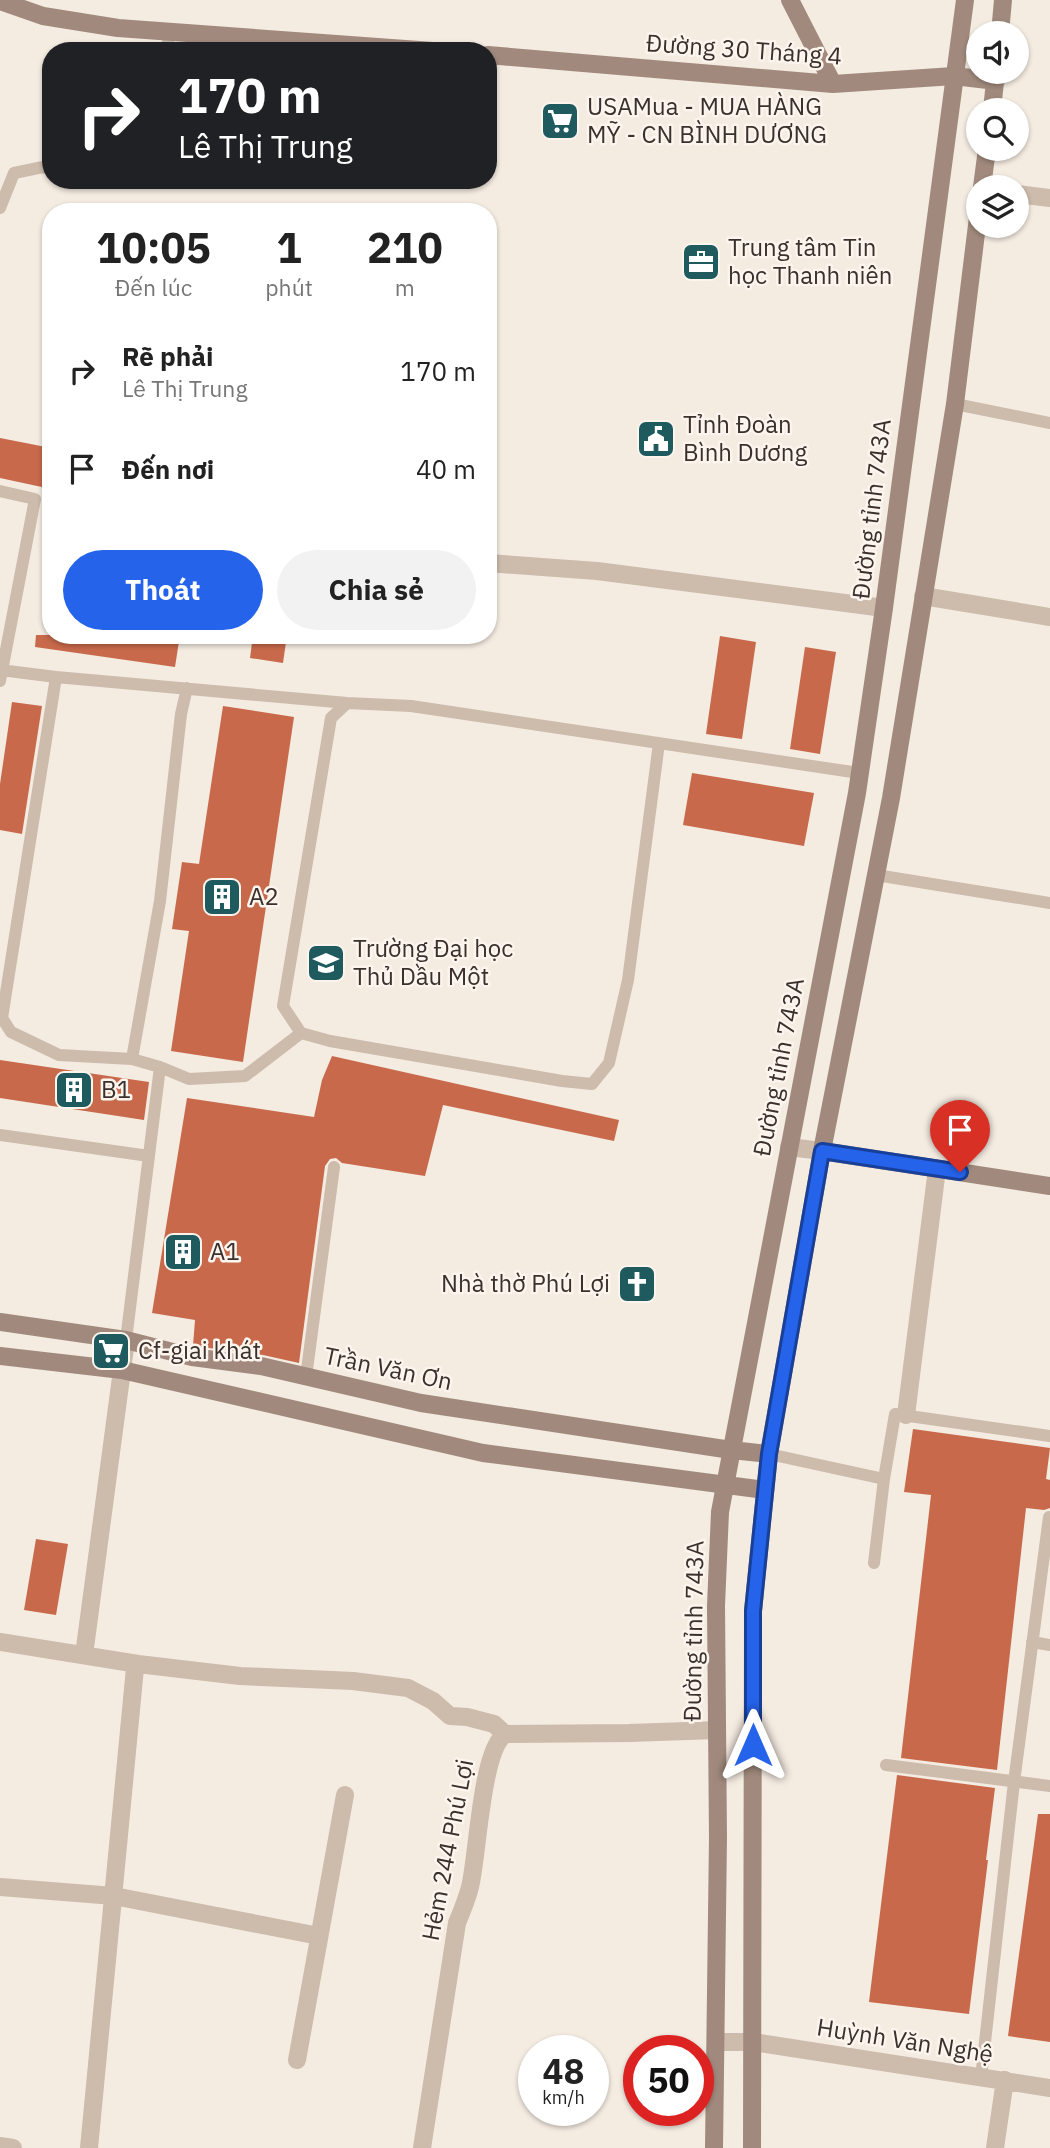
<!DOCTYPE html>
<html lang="vi">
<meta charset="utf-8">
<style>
:root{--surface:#fff;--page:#f2f2f2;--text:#222;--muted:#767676;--accent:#2563eb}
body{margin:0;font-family:"IBM Plex Sans",sans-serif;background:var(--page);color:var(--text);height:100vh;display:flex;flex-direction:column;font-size:26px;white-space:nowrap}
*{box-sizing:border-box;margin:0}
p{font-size:23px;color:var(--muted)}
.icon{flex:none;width:38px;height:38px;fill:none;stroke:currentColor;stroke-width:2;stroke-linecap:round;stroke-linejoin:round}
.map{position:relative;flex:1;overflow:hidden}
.details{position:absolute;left:42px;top:203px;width:455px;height:441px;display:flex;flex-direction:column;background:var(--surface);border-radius:28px;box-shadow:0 2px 5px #0004}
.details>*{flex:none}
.guide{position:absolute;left:42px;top:42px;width:455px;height:147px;border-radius:28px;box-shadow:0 2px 5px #0004;background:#202124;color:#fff;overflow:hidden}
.tools{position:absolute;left:966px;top:21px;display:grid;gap:14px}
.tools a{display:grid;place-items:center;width:63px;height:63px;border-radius:50%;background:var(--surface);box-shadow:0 2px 5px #0004;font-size:35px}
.speed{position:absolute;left:518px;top:2035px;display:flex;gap:14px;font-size:35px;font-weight:700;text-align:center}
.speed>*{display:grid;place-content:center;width:91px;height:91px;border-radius:50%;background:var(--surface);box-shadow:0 2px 5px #0004;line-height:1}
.speed small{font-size:18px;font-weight:400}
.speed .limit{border:10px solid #d22;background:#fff;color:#111}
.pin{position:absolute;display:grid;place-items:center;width:60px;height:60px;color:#fff;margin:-72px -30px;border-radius:50% 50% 50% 0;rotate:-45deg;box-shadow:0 0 7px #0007}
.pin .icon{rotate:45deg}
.me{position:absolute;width:77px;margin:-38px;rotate:0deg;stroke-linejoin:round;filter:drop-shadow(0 0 5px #0008)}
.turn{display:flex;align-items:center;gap:24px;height:147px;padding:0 21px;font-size:32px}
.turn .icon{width:91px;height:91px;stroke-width:2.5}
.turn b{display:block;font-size:49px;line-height:60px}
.eta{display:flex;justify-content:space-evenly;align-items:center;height:119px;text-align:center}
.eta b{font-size:42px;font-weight:700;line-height:49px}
.button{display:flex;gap:14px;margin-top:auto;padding:14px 21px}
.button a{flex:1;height:80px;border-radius:42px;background:var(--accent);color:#fff;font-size:28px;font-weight:700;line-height:80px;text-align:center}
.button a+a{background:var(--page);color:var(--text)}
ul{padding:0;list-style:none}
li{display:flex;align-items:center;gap:21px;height:98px;padding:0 21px}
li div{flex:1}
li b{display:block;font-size:26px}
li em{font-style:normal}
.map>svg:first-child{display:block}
.building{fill:#c8694b}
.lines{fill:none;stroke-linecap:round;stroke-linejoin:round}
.lane{stroke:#cdbbac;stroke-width:12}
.street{stroke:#cdbbac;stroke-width:18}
.secondary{stroke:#a18a7d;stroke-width:18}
.route-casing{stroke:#184099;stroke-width:18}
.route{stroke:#2563eb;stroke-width:12}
.labels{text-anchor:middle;stroke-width:5;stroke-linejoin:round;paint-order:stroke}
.street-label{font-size:24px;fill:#3b302b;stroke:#fbf5ee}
.poi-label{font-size:24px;fill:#3b302b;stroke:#fbf5ee;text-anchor:start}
</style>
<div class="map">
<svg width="1050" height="2148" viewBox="0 0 1050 2148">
<rect width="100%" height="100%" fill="#f4ebe1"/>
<path class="building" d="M0,438L51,448V489L0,478Z
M36,635H180L175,667L35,647Z
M253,635H287L283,663L250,658Z
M720,636L756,642L742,739L706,734Z
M805,647L836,652L820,754L790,749Z
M12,702L42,706L22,834L0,830V784Z
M223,706L294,717L243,1062L171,1051L189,931L172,929L182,862L199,864Z
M692,773L814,793L804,846L683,825Z
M332,1056L619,1120L614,1141L443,1105L425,1176L342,1163L336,1158L330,1159L325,1166L299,1363L263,1355L193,1346L195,1320L152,1313L187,1098L314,1117L322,1080Z
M0,1060L149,1082L144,1120L0,1098Z
M913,1429L1050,1448L1046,1479L1050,1480V1508L1044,1510L1026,1508L997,1770L901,1758L931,1495L904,1492Z
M36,1539L68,1544L56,1615L24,1610Z
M897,1775L995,1788L986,1860H988L969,2014L869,2002Z
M1038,1814H1050V2042L1008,2036Z"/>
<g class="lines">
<path class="lane" d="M167,51L169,31
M91,180H106
M0,208L14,173L43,167L51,170
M955,404L1050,423
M0,491L35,499L0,681
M0,670L56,677L347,703L411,706L859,773
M56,677L2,1018L11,1032L59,1055L132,1059L160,1067L189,1079L245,1076L301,1033
M347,703L331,718L283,1006L301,1033L330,1041L562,1081L592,1084L609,1063L628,980L659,743
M876,875L1050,903
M132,1059L160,901L181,714L187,688
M0,1135L149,1156
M126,1340L160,1067
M306,1377L334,1167
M769,1454L884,1479
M874,1563L884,1479L895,1414L1050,1436
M1032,1642L1050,1645
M886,1765L1050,1786
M981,2078L1014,1782L1049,1517"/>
<path class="street" d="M1017,194L1050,198
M488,563L597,571L884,608
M923,596L1050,617
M789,1147L822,1151
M906,1415L937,1169
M0,1642L138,1664L240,1676L353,1681L408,1688L433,1701L450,1716L467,1717L494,1724L505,1734
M84,1655L126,1340
M0,1887L114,1896L319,1936
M716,2042H753L1050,2088
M297,2060L345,1795
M0,2146L13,2148
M89,2148L135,1668L138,1664
M422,2148L457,1923C462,1911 467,1899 470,1887C478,1855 481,1751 505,1734L629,1733L717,1730
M995,2148L1005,2080"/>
<path class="secondary" d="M790,0L833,84
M0,1L43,16L118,28L433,51
M1000,33L1003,0
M488,55L833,84L954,76L996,81
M992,110L996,72
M982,187L987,149
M822,1151L1050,1186
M0,1322L126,1340L192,1357L261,1366L421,1403L731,1450L769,1454
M0,1356L122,1370L483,1453L765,1490
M714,2148L718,1837L716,1606L720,1512L857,793L884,608L965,0
M752,2148L753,1611L769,1454L822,1151L891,798L955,404L978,217"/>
</g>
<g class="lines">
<defs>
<path id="route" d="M753,1745V1611L769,1454L822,1151L960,1172"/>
</defs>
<use href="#route" class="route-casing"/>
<use href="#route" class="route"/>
</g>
<defs>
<symbol id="supermarket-square" viewBox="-11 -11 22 22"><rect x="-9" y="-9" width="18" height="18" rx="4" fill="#1f5a5e" stroke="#fbf5ee"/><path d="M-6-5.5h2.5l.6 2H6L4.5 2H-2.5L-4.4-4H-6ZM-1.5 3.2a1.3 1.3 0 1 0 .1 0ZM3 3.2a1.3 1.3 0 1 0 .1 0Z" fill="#fff"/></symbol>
<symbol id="office-square" viewBox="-11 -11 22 22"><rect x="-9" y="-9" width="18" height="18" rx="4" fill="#1f5a5e" stroke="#fbf5ee"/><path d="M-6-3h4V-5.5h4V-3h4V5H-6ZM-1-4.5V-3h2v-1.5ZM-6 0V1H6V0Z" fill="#fff"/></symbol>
<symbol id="civic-square" viewBox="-11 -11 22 22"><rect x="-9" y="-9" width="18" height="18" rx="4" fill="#1f5a5e" stroke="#fbf5ee"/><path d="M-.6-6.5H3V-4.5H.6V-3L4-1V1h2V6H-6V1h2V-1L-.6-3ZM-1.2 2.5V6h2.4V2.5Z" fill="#fff"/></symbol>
<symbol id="building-square" viewBox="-11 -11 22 22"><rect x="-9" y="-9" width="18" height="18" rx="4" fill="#1f5a5e" stroke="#fbf5ee"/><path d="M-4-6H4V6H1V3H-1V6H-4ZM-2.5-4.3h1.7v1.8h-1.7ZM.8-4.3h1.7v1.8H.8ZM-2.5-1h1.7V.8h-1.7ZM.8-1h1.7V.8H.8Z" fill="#fff"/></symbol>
<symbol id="university-square" viewBox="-11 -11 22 22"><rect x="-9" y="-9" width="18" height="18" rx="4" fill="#1f5a5e" stroke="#fbf5ee"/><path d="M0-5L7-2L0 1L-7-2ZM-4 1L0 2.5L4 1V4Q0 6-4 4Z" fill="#fff"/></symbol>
<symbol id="church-square" viewBox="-11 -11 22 22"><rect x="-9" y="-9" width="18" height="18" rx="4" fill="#1f5a5e" stroke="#fbf5ee"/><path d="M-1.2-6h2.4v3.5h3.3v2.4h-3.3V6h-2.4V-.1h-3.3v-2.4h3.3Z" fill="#fff"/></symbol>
</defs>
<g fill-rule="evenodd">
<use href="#supermarket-square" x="538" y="99" width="44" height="44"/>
<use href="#office-square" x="679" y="240" width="44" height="44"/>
<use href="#civic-square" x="634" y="417" width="44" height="44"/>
<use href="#building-square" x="200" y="875" width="44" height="44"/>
<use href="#university-square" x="304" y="941" width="44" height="44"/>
<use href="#building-square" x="52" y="1068" width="44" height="44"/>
<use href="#building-square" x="161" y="1230" width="44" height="44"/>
<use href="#church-square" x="615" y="1262" width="44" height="44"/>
<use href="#supermarket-square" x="89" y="1329" width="44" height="44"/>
</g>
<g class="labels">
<g class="street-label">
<text transform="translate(744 50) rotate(4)" y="8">Đường 30 Tháng 4</text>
<text transform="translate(872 509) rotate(-83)" y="8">Đường tỉnh 743A</text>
<text transform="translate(779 1067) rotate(-79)" y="8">Đường tỉnh 743A</text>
<text transform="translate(388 1369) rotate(12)" y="8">Trần Văn Ơn</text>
<text transform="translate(694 1631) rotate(-89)" y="8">Đường tỉnh 743A</text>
<text transform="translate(448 1850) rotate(-79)" y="8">Hẻm 244 Phú Lợi</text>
<text transform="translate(905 2041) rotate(9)" y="8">Huỳnh Văn Nghệ</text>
</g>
<g class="poi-label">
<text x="587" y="115">USAMua - MUA HÀNG<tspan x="587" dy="28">MỸ - CN BÌNH DƯƠNG</tspan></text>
<text x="728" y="256">Trung tâm Tin<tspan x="728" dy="28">học Thanh niên</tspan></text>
<text x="683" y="433">Tỉnh Đoàn<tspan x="683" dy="28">Bình Dương</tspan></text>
<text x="249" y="905">A2</text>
<text x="353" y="957">Trường Đại học<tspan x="353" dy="28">Thủ Dầu Một</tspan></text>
<text x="101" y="1098">B1</text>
<text x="210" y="1260">A1</text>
<text x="610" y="1292" text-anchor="end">Nhà thờ Phú Lợi</text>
<text x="138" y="1359">Cf-giai khát</text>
</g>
</g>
</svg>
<div class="tools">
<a><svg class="icon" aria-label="sound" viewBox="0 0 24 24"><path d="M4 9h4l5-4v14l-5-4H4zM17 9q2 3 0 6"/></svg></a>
<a><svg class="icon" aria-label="search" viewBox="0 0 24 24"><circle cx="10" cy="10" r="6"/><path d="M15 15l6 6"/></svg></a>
<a><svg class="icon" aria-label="layers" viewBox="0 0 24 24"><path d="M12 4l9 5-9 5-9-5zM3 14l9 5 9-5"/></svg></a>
</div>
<div class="speed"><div>48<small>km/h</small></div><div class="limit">50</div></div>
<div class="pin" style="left:960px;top:1172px;background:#d93025"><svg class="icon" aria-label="arrive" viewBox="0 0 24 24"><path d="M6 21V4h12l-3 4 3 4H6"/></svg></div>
<svg class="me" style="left:753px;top:1745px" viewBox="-20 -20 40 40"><path d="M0-17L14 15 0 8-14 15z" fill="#2563eb" stroke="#fff" stroke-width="4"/></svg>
<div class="guide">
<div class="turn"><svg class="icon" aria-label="right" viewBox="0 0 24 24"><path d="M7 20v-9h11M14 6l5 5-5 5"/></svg><div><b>170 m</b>Lê Thị Trung</div></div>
</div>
<section class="details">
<div class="eta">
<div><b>10:05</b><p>Đến lúc</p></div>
<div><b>1</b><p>phút</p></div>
<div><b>210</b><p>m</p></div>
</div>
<ul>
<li><svg class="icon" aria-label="right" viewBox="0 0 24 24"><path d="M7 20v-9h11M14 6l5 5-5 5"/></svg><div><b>Rẽ phải</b><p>Lê Thị Trung</p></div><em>170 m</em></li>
<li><svg class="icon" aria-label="arrive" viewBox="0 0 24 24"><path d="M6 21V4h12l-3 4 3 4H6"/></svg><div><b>Đến nơi</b></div><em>40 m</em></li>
</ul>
<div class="button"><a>Thoát</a><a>Chia sẻ</a></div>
</section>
</div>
